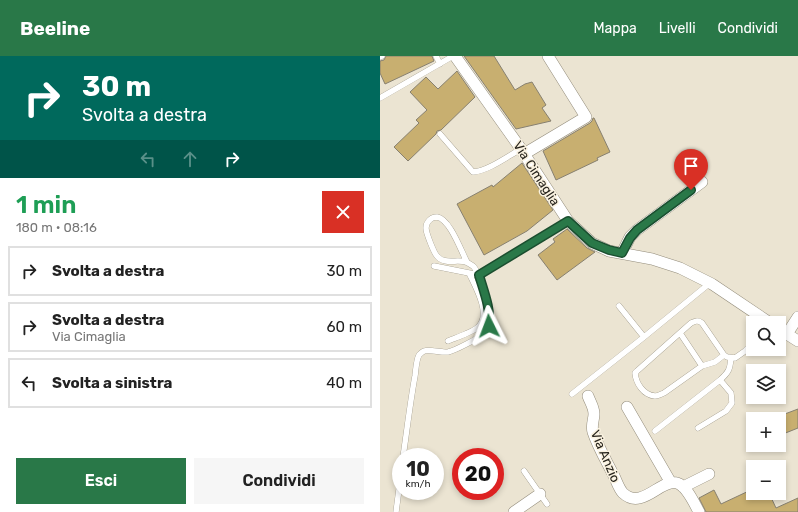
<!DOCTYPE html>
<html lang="it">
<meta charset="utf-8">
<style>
:root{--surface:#fff;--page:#f6f6f6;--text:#222;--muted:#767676;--line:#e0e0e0;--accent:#297848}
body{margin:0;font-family:Rubik,sans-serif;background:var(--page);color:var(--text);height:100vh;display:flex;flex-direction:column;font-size:15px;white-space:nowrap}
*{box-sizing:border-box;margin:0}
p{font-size:13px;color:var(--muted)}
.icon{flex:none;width:22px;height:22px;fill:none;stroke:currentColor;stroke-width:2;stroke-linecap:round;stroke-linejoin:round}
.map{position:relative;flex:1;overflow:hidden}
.details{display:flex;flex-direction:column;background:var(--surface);width:380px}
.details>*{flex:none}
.top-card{background:#00695c;color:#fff;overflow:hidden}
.fabs{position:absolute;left:366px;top:260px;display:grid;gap:8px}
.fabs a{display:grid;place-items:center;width:40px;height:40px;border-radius:0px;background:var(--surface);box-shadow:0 2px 6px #0003;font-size:20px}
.speed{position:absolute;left:12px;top:392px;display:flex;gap:8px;font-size:20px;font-weight:700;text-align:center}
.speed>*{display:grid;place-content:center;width:52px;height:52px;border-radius:50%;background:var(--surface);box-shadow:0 2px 6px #0003;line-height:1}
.speed small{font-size:10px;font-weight:400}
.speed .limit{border:6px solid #d22;background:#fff;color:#111}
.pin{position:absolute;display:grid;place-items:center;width:34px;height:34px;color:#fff;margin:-41px -17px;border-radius:50% 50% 50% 0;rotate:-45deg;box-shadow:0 0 4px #0007}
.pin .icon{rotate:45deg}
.me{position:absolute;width:44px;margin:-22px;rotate:357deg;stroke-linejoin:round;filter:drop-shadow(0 0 3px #0008)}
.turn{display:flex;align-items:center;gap:14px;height:84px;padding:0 16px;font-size:18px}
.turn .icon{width:52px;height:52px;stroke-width:2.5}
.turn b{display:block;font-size:28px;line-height:34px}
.lanes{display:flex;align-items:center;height:38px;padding:0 16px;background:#0003;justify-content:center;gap:20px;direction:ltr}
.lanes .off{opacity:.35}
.round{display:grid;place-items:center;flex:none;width:42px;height:42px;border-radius:0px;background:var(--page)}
.overview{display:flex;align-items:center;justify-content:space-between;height:68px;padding:0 16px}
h1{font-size:24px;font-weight:600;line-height:30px;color:#1e9e55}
.cta{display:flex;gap:8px;margin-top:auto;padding:8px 16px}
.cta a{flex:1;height:46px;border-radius:0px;background:var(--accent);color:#fff;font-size:16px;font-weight:600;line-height:46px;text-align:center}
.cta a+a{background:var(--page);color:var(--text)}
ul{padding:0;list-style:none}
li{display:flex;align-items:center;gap:12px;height:50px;margin:0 8px 6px;padding:0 8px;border:2px solid var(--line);border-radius:0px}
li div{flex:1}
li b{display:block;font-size:15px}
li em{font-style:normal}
header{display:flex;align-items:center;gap:24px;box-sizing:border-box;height:56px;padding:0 20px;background:var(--accent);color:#fff}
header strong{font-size:19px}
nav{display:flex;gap:22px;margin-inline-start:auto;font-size:14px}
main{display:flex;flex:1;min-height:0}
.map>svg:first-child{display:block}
.building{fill:#c8af70;stroke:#878070}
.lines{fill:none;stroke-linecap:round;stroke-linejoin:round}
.service-casing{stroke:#938c7b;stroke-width:6}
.minor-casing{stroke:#938c7b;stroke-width:12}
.service{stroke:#fff;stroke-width:5.5}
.minor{stroke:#fff;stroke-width:11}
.route-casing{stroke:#1b4e2f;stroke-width:10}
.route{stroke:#297848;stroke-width:7}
.labels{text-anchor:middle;stroke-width:3;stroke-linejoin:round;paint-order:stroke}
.street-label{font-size:13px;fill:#26231c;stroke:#f9f1df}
</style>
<header>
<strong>Beeline</strong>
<nav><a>Mappa</a><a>Livelli</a><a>Condividi</a></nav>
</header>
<main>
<section class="details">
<div class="top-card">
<div class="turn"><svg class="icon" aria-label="right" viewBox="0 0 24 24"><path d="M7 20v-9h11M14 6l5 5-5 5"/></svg><div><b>30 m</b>Svolta a destra</div></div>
<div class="lanes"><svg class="icon off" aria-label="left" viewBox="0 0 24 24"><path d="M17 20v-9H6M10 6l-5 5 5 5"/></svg><svg class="icon off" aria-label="ahead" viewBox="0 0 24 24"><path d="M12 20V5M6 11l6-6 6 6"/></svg><svg class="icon" aria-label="right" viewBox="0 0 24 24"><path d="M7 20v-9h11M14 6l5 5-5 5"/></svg></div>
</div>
<div class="overview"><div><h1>1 min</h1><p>180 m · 08:16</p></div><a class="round" style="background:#d93025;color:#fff"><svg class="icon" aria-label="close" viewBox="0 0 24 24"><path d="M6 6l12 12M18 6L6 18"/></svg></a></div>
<ul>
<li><svg class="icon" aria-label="right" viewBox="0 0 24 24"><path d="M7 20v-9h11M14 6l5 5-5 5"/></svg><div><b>Svolta a destra</b></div><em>30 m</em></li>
<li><svg class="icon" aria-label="right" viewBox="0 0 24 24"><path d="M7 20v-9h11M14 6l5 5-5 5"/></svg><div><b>Svolta a destra</b><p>Via Cimaglia</p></div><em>60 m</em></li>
<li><svg class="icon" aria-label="left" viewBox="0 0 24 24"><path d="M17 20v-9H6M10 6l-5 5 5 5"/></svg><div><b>Svolta a sinistra</b></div><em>40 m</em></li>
</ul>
<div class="cta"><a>Esci</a><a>Condividi</a></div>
</section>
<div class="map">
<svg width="418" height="456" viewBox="0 0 418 456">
<rect width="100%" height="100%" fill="#ebe4d2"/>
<path class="building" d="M6,0H52L54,5L5,28L0,17V5L4,4Z
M84,0H114L135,34L145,28L152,26L166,49L162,52L171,65L136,73Z
M77,15L95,41L61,74L57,75L56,78L28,105L14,91L39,67L36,64L47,54L30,36L46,21L58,33Z
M213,62H214L230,96L217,102L218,104L176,124L163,95L210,67L212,65Z
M142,107L173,154L147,175L104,199L77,148L112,129L113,131Z
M187,173L207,192L215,196L177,224L158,199L175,186L173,183Z
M418,353V372L403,378L399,367V363H397V361Z
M373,433V437H389L396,452L418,442V456H326L319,442L334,434L341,448Z"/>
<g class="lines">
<defs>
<path id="service" d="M56,0L60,8
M0,1L2,0
M0,42L73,0
M60,78L93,116C108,115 128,100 141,93
M54,210L99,219L188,165
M239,250L264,281
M300,277L322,310L284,337C281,338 278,340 275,340C263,339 256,327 255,317L257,315L311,267C315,265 318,264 322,267L344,299L347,301L355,302L365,295L373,287
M68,285C75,282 96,275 99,270C111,257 95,230 89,217
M322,310L335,306L344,299
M192,338L264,281L330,227
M318,372L346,355L352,347L351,337L340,324
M275,375L340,324C349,316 350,313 351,302
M23,401C27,374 30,347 35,320C36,313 36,305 39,299C40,298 42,296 44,295C50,293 61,297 68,296C74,295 101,281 105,277C107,275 109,271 109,269C112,257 101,220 94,211C92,209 88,207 86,206C77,203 64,209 57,200C54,197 46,177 46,172C46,166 51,161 57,161C70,163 81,195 87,206
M144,415L167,448
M16,456L21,418"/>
<path id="minor" d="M75,0L141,93L188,165L212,187L229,195L272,203L300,212L332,228L390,267
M144,98L206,61L168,0
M242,197L250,181L257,174L322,126
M399,273L418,285
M407,278L418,261
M208,340C210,346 214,351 214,358C214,364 211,369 213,376C218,391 227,406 234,420C237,426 239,433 243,437C262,455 281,422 297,427C307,430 314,447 319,456
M247,351L291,427
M303,431L329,418
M134,456L160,438"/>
</defs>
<use href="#service" class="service-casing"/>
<use href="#minor" class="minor-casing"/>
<use href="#service" class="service"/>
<use href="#minor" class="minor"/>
</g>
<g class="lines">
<defs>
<path id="route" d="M109,270C111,253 104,236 99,219L188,165L212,187L229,194L242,197L250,182L257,174L311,134"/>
</defs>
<use href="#route" class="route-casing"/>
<use href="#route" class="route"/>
</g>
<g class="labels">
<g class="street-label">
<text transform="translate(157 117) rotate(57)" y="5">Via Cimaglia</text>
<text transform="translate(226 400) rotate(67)" y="5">Via Anzio</text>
</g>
</g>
</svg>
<div class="fabs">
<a><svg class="icon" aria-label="search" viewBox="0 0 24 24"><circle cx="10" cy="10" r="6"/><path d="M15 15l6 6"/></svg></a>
<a><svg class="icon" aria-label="layers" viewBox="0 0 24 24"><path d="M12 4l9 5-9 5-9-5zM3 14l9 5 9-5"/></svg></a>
<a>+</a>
<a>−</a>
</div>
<div class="speed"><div>10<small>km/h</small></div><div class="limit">20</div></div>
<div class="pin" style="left:311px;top:134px;background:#d93025"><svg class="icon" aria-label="arrive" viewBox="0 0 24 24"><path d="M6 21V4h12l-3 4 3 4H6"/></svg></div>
<svg class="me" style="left:109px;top:270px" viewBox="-20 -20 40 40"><path d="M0-17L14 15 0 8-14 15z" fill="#297848" stroke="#fff" stroke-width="4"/></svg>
</div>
</main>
